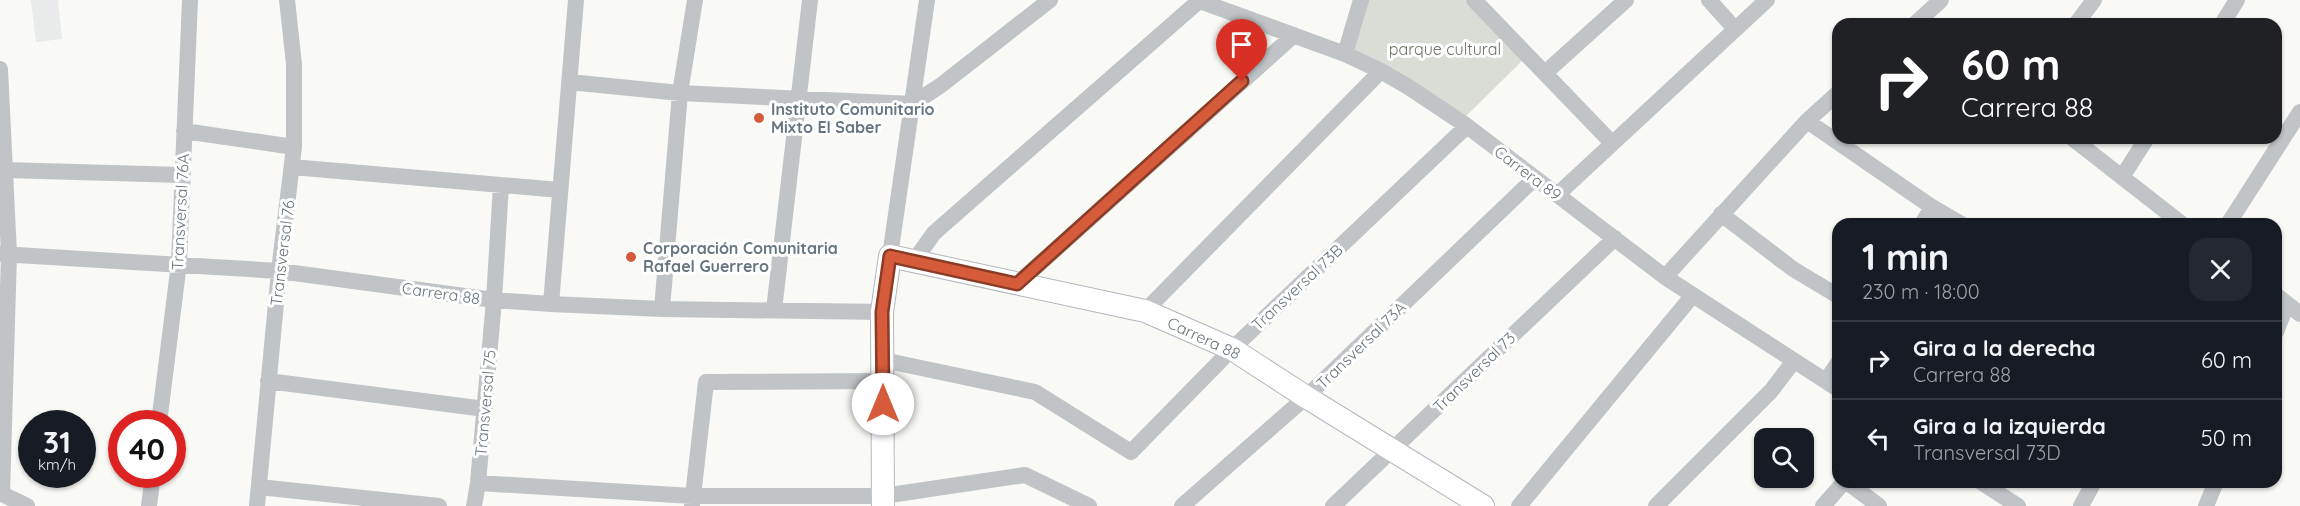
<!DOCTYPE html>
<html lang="es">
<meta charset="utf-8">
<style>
:root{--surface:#171b24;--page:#242831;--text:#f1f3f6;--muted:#9ea1a6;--line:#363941}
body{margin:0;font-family:Quicksand,sans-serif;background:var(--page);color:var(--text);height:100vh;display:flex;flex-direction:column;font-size:22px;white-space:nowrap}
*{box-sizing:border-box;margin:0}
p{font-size:20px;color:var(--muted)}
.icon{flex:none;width:33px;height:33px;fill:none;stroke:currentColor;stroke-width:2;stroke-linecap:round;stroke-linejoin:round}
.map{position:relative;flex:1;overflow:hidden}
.details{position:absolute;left:1832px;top:218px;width:450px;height:270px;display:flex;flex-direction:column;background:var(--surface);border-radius:18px;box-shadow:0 2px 4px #0004}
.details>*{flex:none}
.top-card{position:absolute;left:1832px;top:18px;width:450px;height:126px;border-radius:18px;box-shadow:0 2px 4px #0004;background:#202124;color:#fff;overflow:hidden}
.controls{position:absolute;left:1754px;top:428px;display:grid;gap:12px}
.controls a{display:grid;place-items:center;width:60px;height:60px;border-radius:12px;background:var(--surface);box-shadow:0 2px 4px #0004;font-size:30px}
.speed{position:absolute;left:18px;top:410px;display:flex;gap:12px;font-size:30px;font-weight:700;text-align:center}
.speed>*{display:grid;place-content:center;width:78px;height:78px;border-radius:50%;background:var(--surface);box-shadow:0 2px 4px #0004;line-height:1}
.speed small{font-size:15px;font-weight:400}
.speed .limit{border:9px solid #d22;background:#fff;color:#111}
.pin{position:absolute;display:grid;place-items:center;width:51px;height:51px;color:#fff;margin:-62px -26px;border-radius:50% 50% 50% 0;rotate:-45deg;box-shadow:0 0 6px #0007}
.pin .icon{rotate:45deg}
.me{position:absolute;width:66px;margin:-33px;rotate:0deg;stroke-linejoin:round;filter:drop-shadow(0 0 4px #0008)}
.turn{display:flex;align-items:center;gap:21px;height:126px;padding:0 30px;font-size:27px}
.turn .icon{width:78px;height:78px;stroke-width:2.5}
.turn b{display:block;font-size:42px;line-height:51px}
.round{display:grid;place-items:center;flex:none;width:63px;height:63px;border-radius:18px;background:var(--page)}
.headline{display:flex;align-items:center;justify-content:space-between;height:102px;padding:0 30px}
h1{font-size:36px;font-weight:700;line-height:45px}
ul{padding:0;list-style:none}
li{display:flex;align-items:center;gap:18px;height:78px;padding:0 30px;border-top:2px solid var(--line)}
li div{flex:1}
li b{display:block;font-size:22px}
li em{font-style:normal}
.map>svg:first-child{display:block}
.built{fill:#e9eaea}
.green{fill:#d9ddd6}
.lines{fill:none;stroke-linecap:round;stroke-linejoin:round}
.secondary-casing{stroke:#b2b8bc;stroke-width:24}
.street{stroke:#c0c4c7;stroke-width:16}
.secondary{stroke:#fff;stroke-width:22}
.route-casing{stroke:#8a3b26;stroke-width:15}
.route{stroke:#d55b3a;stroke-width:10}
.poi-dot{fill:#d55b3a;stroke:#fff;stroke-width:2}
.labels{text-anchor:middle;stroke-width:6;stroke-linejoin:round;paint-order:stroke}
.park-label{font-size:16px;fill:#687765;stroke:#fff}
.poi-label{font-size:16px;font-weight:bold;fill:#66757f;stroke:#fff;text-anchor:start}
.street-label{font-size:16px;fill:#66757f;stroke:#fff}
</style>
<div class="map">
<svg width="2300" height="506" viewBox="0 0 2300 506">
<rect width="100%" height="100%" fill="#f9f9f6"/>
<path class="built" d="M31,0H58L62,39L36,42Z"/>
<path class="green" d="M1367,0H1465L1525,58L1465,117L1352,53Z"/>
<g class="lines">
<defs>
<path id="secondary" d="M883,506L882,312L890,256L1145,311L1232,349L1306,397L1483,506"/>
</defs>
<use href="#secondary" class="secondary-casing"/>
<path class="street" d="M1197,0L1345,54L1381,71L1410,88L1467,126L1665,277L1838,389
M1474,0L1612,143
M1709,0L1735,29
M1915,24L1941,0
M2076,24L2094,0
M2222,24L2237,0
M1345,54L1361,0
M0,69L9,254L2,494
M1545,73L1626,0
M569,82L680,93L912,104L940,86L1050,0
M1807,121L1932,207L1961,224
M184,131L294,147
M2072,138L2182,224
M292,167L560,190
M5,170L182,175
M2122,177L2147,138
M1557,195L1767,0
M1721,214L1793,269L1838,296
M1922,224L1932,207
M2228,224L2300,112
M0,254L279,271L494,300L551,304L662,309L882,312
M890,256L927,0
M914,261L934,233L1199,1
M1665,277L1807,121L1838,93
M1017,284L1294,35
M2276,295L2300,314
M551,304L576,0
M662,309L680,93L695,0
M774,310L810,0
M1145,311L1381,71
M2276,332L2287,304
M883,360L1035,392L1131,452L1232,349L1467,126
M268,381L485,409
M1826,381L1838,363
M159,423L179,263L190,0
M1847,482L1879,506
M1981,482L2018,506
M478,483L692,496H883L1025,475L1089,506
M259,487L439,506
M0,493L27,506
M692,505L706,382L883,381
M149,506L153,474
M257,506L279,271L294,147V64L287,0
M474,506L478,483L494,300L501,185
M1182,506L1306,397L1535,178
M1333,506L1615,238
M1519,506L1693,295
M1656,506L1771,391L1794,361
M1823,506L1844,482
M2081,506L2094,482
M2206,506L2216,482"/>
<use href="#secondary" class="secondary"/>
</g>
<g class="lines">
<defs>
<path id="route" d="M883,404L882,312L890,256L1017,284L1242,81"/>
</defs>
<use href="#route" class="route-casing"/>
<use href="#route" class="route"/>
</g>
<g class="poi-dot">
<circle cx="759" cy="118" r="6"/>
<circle cx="631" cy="257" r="6"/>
</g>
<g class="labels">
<g class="park-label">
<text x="1445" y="55">parque cultural</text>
</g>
<g class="poi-label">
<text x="771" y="115">Instituto Comunitario<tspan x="771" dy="18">Mixto El Saber</tspan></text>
<text x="643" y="254">Corporación Comunitaria<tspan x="643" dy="18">Rafael Guerrero</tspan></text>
</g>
<g class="street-label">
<text transform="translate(1528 173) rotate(37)" y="6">Carrera 89</text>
<text transform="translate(180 212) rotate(-87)" y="6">Transversal 76A</text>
<text transform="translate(282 253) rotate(-83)" y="6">Transversal 76</text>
<text transform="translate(1297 287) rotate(-43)" y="6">Transversal 73B</text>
<text transform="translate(441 293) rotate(8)" y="6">Carrera 88</text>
<text transform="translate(1204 338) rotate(25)" y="6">Carrera 88</text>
<text transform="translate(1361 345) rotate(-44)" y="6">Transversal 73A</text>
<text transform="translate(1474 372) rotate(-44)" y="6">Transversal 73</text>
<text transform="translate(485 403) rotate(-85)" y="6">Transversal 75</text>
</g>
</g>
</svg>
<div class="controls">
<a><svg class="icon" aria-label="search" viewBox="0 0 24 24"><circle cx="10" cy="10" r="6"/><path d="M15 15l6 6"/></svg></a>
</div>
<div class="speed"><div>31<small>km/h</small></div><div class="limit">40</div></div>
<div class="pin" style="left:1242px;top:81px;background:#d93025"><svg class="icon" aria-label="arrive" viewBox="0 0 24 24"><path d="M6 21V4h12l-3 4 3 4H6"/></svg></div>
<svg class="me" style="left:883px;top:404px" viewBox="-20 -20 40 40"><circle r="19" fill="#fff"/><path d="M0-13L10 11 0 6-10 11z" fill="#d55b3a"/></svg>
<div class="top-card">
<div class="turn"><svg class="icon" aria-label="right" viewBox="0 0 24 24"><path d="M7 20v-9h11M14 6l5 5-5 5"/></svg><div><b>60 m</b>Carrera 88</div></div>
</div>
<section class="details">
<div class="headline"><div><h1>1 min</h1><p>230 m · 18:00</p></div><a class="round"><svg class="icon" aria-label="close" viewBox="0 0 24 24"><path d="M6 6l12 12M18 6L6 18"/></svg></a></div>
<ul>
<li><svg class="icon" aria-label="right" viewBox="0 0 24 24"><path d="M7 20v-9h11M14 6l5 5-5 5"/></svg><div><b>Gira a la derecha</b><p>Carrera 88</p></div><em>60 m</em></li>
<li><svg class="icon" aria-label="left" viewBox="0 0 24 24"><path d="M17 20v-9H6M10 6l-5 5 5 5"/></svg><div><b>Gira a la izquierda</b><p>Transversal 73D</p></div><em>50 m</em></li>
</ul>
</section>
</div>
